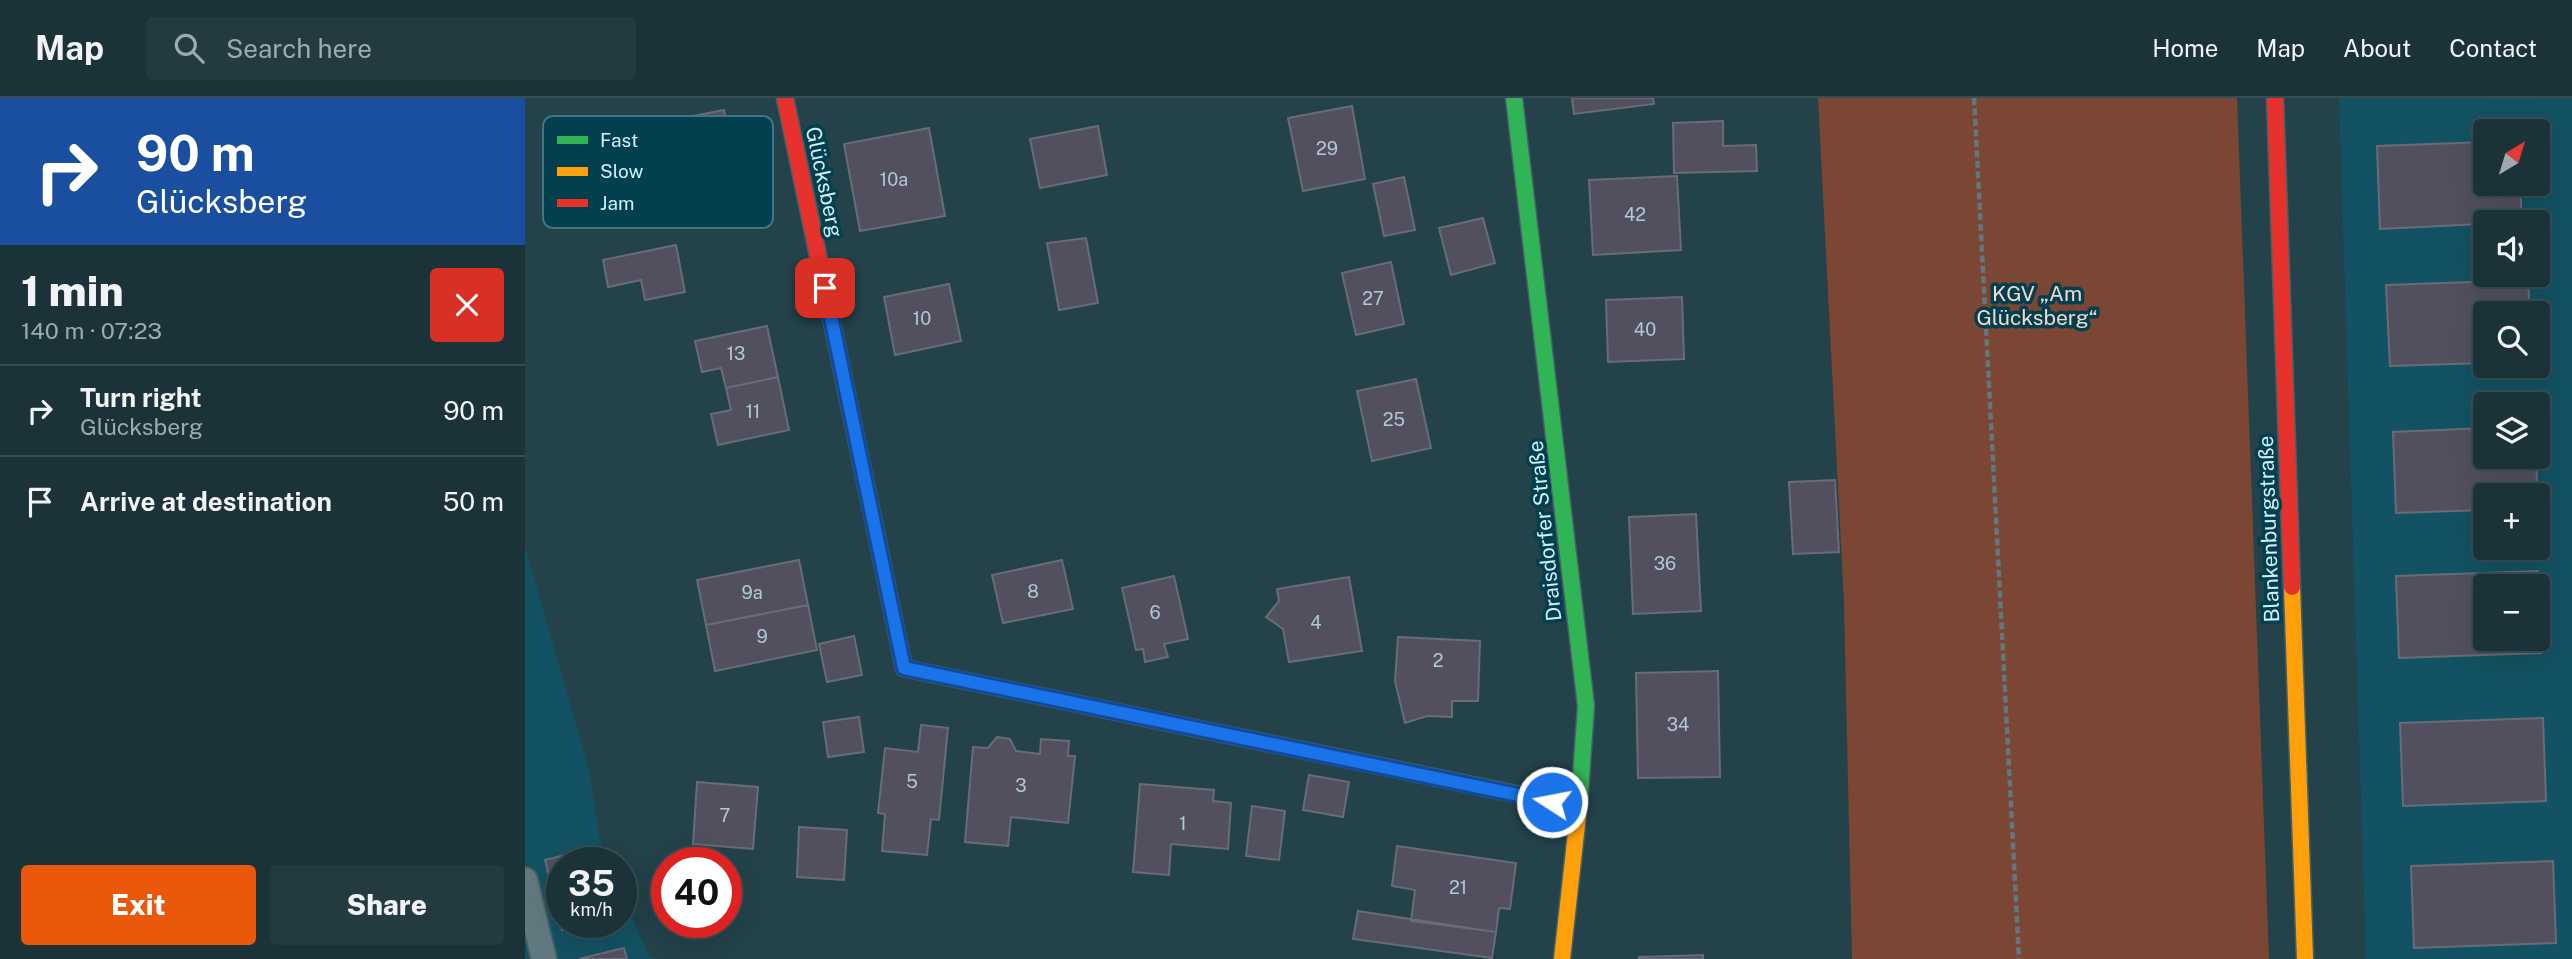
<!DOCTYPE html>
<meta charset="utf-8">
<style>
:root{--surface:#1a3238;--page:#233a40;--text:#f1f3f6;--muted:#9faaae;--line:#384d53;--accent:#ea580c}
body{margin:0;font-family:"Public Sans",sans-serif;background:var(--page);color:var(--text);height:100vh;display:flex;flex-direction:column;font-size:26px;white-space:nowrap}
*{box-sizing:border-box;margin:0}
p{font-size:23px;color:var(--muted)}
.icon{flex:none;width:38px;height:38px;fill:none;stroke:currentColor;stroke-width:2;stroke-linecap:round;stroke-linejoin:round}
.map{position:relative;flex:1;overflow:hidden}
.side{display:flex;flex-direction:column;background:var(--surface);width:525px}
.side>*{flex:none}
.hud{background:#1a4fa0;color:#fff;overflow:hidden}
.needle{width:46px;rotate:38deg}
.buttons{position:absolute;left:1948px;top:21px;display:grid;gap:14px}
.buttons a{display:grid;place-items:center;width:77px;height:77px;border-radius:7px;background:var(--surface);box-shadow:0 7px 28px #0002,0 0 0 2px var(--line);font-size:35px}
.speed{position:absolute;left:21px;top:749px;display:flex;gap:14px;font-size:35px;font-weight:700;text-align:center}
.speed>*{display:grid;place-content:center;width:91px;height:91px;border-radius:50%;background:var(--surface);box-shadow:0 7px 28px #0002,0 0 0 2px var(--line);line-height:1}
.speed small{font-size:18px;font-weight:400}
.speed .limit{border:10px solid #d22;background:#fff;color:#111}
.pin{position:absolute;display:grid;place-items:center;width:60px;height:60px;color:#fff;margin:-30px;border-radius:14px;box-shadow:0 4px 10px #0006}
.me{position:absolute;width:77px;margin:-38px;rotate:281deg;stroke-linejoin:round;filter:drop-shadow(0 0 5px #0008)}
.turn{display:flex;align-items:center;gap:24px;height:147px;padding:0 21px;font-size:32px}
.turn .icon{width:91px;height:91px;stroke-width:2.5}
.turn b{display:block;font-size:49px;line-height:60px}
.round{display:grid;place-items:center;flex:none;width:74px;height:74px;border-radius:7px;background:var(--page)}
.head{display:flex;align-items:center;justify-content:space-between;height:119px;padding:0 21px}
h1{font-size:42px;font-weight:800;line-height:52px}
.action{display:flex;gap:14px;margin-top:auto;padding:14px 21px}
.action a{flex:1;height:80px;border-radius:7px;background:var(--accent);color:#fff;font-size:28px;font-weight:800;line-height:80px;text-align:center}
.action a+a{background:var(--page);color:var(--text)}
ul{padding:0;list-style:none}
li{display:flex;align-items:center;gap:21px;height:91px;padding:0 21px;border-top:2px solid var(--line)}
li div{flex:1}
li b{display:block;font-size:26px}
li em{font-style:normal}
header{display:flex;align-items:center;gap:42px;box-sizing:border-box;height:98px;padding:0 35px;background:var(--surface);border-bottom:2px solid var(--line)}
header strong{font-size:33px}
nav{display:flex;gap:38px;margin-inline-start:auto;font-size:24px}
.search{width:490px;height:63px;background:var(--page);display:flex;align-items:center;gap:18px;box-sizing:border-box;padding:0 24px;border-radius:7px;color:var(--muted);font-size:26px}
main{display:flex;flex:1;min-height:0}
.map>svg:first-child{display:block}
.built{fill:#135262;fill-rule:evenodd}
.green{fill:#7b4634}
.building{fill:#52505f;stroke:#686c76;stroke-width:2;fill-rule:evenodd}
.lines{fill:none;stroke-linecap:round;stroke-linejoin:round}
.lane-casing{stroke:#456067;stroke-width:28}
.fast-casing{stroke:#456067;stroke-width:19}
.slow-casing{stroke:#456067;stroke-width:19}
.jam-casing{stroke:#456067;stroke-width:19}
.path{stroke:#61777d;stroke-width:4.5;stroke-dasharray:7 3.5;stroke-linecap:butt}
.lane{stroke:#637980;stroke-width:24}
.fast{stroke:#30b455;stroke-width:16}
.slow{stroke:#ff9f0a;stroke-width:16}
.jam{stroke:#e5322d;stroke-width:16}
.route-casing{stroke:#114b97;stroke-width:18}
.route{stroke:#1a73e8;stroke-width:12}
.labels{text-anchor:middle;stroke-width:7;stroke-linejoin:round;paint-order:stroke}
.number-label{font-size:18px;fill:#b0c9d5}
.street-label{font-size:21px;fill:#cff1fc;stroke:#03404f}
.park-label{font-size:21px;fill:#f4d8cf;stroke:#03404f}
.key{fill:#03404f;stroke:#407583;stroke-width:2}
.key-label{font-size:19px;fill:#cff1fc}
</style>
<header>
<strong>Map</strong>
<div class="search"><svg class="icon" aria-label="search" viewBox="0 0 24 24"><circle cx="10" cy="10" r="6"/><path d="M15 15l6 6"/></svg>Search here</div>
<nav><a>Home</a><a>Map</a><a>About</a><a>Contact</a></nav>
</header>
<main>
<section class="side">
<div class="hud">
<div class="turn"><svg class="icon" aria-label="right" viewBox="0 0 24 24"><path d="M7 20v-9h11M14 6l5 5-5 5"/></svg><div><b>90 m</b>Glücksberg</div></div>
</div>
<div class="head"><div><h1>1 min</h1><p>140 m · 07:23</p></div><a class="round" style="background:#d93025;color:#fff"><svg class="icon" aria-label="close" viewBox="0 0 24 24"><path d="M6 6l12 12M18 6L6 18"/></svg></a></div>
<ul>
<li><svg class="icon" aria-label="right" viewBox="0 0 24 24"><path d="M7 20v-9h11M14 6l5 5-5 5"/></svg><div><b>Turn right</b><p>Glücksberg</p></div><em>90 m</em></li>
<li><svg class="icon" aria-label="arrive" viewBox="0 0 24 24"><path d="M6 21V4h12l-3 4 3 4H6"/></svg><div><b>Arrive at destination</b></div><em>50 m</em></li>
</ul>
<div class="action"><a>Exit</a><a>Share</a></div>
</section>
<div class="map">
<svg width="2047" height="861" viewBox="0 0 2047 861">
<rect width="100%" height="100%" fill="#23424a"/>
<path class="built" d="M1814,0H2047V861H1841ZM1960,33H2012V86H1960ZM1960,124H2012V177H1960ZM1960,215H2012V268H1960ZM1960,306H2012V359H1960ZM1960,397H2012V450H1960ZM1960,488H2012V541H1960Z
M0,449L63,668L75,741L85,765H37V824H96V792L124,859L132,861H0Z"/>
<path class="green" d="M1293,0H1712L1744,861H1327L1319,506Z"/>
<path class="building" d="M1047,0H1128L1129,6L1049,16Z
M827,8L840,81L778,93L763,20Z
M199,12L217,100L98,123L81,35Z
M1198,23V48L1231,47L1232,73L1149,75L1148,25Z
M573,28L582,77L515,90L505,41Z
M404,30L420,118L335,133L319,46Z
M1960,44V86H1995L1997,124L1855,131L1852,48Z
M1152,78L1156,152L1068,157L1064,82Z
M879,79L890,132L859,138L848,86Z
M958,120L970,165L926,177L914,130Z
M561,140L573,205L534,212L522,145Z
M151,147L160,194L120,202L116,182L83,189L78,162Z
M866,164L879,226L831,237L817,175Z
M2003,182L2005,215H1960V265L1865,268L1861,187Z
M424,186L436,243L370,257L359,199Z
M1157,199L1159,261L1083,264L1081,202Z
M242,228L253,279L201,290L196,270L177,274L170,243Z
M253,279L264,332L193,347L186,316L206,312L201,290Z
M891,281L906,350L847,363L832,293Z
M1960,330V359H2011L2013,410L2012,397H1960V412L1871,415L1868,334Z
M1310,382L1314,454L1268,456L1264,384Z
M1171,416L1176,513L1108,516L1104,419Z
M274,462L283,507L181,527L172,482Z
M537,462L548,511L478,525L467,477Z
M2013,473L2016,555L1874,560L1871,478ZM1960,488H2012V541H1960Z
M649,478L663,541L639,546L643,559L620,564L618,551L611,552L597,490Z
M824,479L837,553L764,564L758,531L741,519L754,503L752,491Z
M283,507L292,552L190,573L181,527Z
M329,538L337,577L302,584L294,546Z
M873,539L955,543L953,603H927V619L902,618L880,625L870,583Z
M1193,573L1195,679L1113,680L1111,575Z
M334,619L339,654L303,659L298,624Z
M2018,620L2021,703L1878,708L1875,625Z
M396,627L423,630L414,722L406,721L402,757L357,753L360,716L353,715L360,650L393,654Z
M472,639L485,641L491,653L515,656L516,641L544,643L543,658H550L543,725L486,719L483,748L440,744L448,649L463,650Z
M784,677L824,684L818,719L778,712Z
M172,684L233,689L228,751L168,746Z
M615,686L689,692L688,703L706,705L703,751L646,746L644,777L608,774Z
M727,708L760,713L754,762L721,758Z
M274,729L322,732L319,782L272,779Z
M872,748L991,765L985,811L974,810L971,834L886,823L890,792L867,788Z
M52,754L54,765H37V824L67,825L37,832L20,762Z
M2028,763L2031,845L1889,850L1886,768Z
M833,813L971,834L967,860L828,841Z
M99,850L102,861H54Z
M1178,857V861H1114V859Z"/>
<g class="lines">
<defs>
<path id="lane" d="M0,782L19,861"/>
<path id="fast" d="M989,0L1061,608L1054,708
M611,618L1054,709"/>
<path id="slow" d="M351,435L379,570L611,618
M1767,489L1780,861
M1037,861L1054,708"/>
<path id="jam" d="M260,0L351,435
M1750,0L1767,489"/>
</defs>
<use href="#lane" class="lane-casing"/>
<use href="#fast" class="fast-casing"/>
<use href="#slow" class="slow-casing"/>
<use href="#jam" class="jam-casing"/>
<path class="path" d="M1449,0L1494,861"/>
<use href="#lane" class="lane"/>
<use href="#fast" class="fast"/>
<use href="#slow" class="slow"/>
<use href="#jam" class="jam"/>
</g>
<g class="lines">
<defs>
<path id="route" d="M300,190L379,570L1027,704"/>
</defs>
<use href="#route" class="route-casing"/>
<use href="#route" class="route"/>
</g>
<g class="labels">
<g class="number-label">
<text x="802" y="57">29</text>
<text x="369" y="88">10a</text>
<text x="1110" y="123">42</text>
<text x="848" y="207">27</text>
<text x="397" y="227">10</text>
<text x="1120" y="238">40</text>
<text x="211" y="262">13</text>
<text x="228" y="320">11</text>
<text x="869" y="328">25</text>
<text x="1140" y="472">36</text>
<text x="508" y="500">8</text>
<text x="227" y="501">9a</text>
<text x="630" y="521">6</text>
<text x="791" y="531">4</text>
<text x="237" y="545">9</text>
<text x="913" y="569">2</text>
<text x="1153" y="633">34</text>
<text x="387" y="690">5</text>
<text x="496" y="694">3</text>
<text x="200" y="724">7</text>
<text x="658" y="732">1</text>
<text x="933" y="796">21</text>
</g>
<g class="street-label">
<text transform="translate(299 84) rotate(78)" y="7">Glücksberg</text>
<text transform="translate(1744 431) rotate(-92)" y="7">Blankenburgstraße</text>
<text transform="translate(1020 433) rotate(-96)" y="7">Draisdorfer Straße</text>
</g>
<g class="park-label">
<text x="1512" y="203">KGV „Am<tspan x="1512" dy="24">Glücksberg“</tspan></text>
</g>
</g>
<rect x="18" y="18" width="230" height="112" rx="10" class="key"/>
<rect x="32" y="38" width="31" height="8" fill="#30b455"/>
<rect x="32" y="69" width="31" height="9" fill="#ff9f0a"/>
<rect x="32" y="101" width="31" height="8" fill="#e5322d"/>
<g class="key-label">
<text x="75" y="49">Fast</text>
<text x="75" y="80">Slow</text>
<text x="75" y="112">Jam</text>
</g>
</svg>
<div class="buttons">
<a><svg class="needle" viewBox="-14 -14 28 28"><path d="M0-13l5 13h-10z" fill="#e53935"/><path d="M0 13l5-13h-10z" fill="#9faaae"/></svg></a>
<a><svg class="icon" aria-label="sound" viewBox="0 0 24 24"><path d="M4 9h4l5-4v14l-5-4H4zM17 9q2 3 0 6"/></svg></a>
<a><svg class="icon" aria-label="search" viewBox="0 0 24 24"><circle cx="10" cy="10" r="6"/><path d="M15 15l6 6"/></svg></a>
<a><svg class="icon" aria-label="layers" viewBox="0 0 24 24"><path d="M12 4l9 5-9 5-9-5zM3 14l9 5 9-5"/></svg></a>
<a>+</a>
<a>−</a>
</div>
<div class="speed"><div>35<small>km/h</small></div><div class="limit">40</div></div>
<div class="pin" style="left:300px;top:190px;background:#d93025"><svg class="icon" aria-label="arrive" viewBox="0 0 24 24"><path d="M6 21V4h12l-3 4 3 4H6"/></svg></div>
<svg class="me" style="left:1027px;top:704px" viewBox="-20 -20 40 40"><circle r="17" fill="#1a73e8" stroke="#fff" stroke-width="3"/><path d="M0-11L8 9 0 5-8 9z" fill="#fff"/></svg>
</div>
</main>
